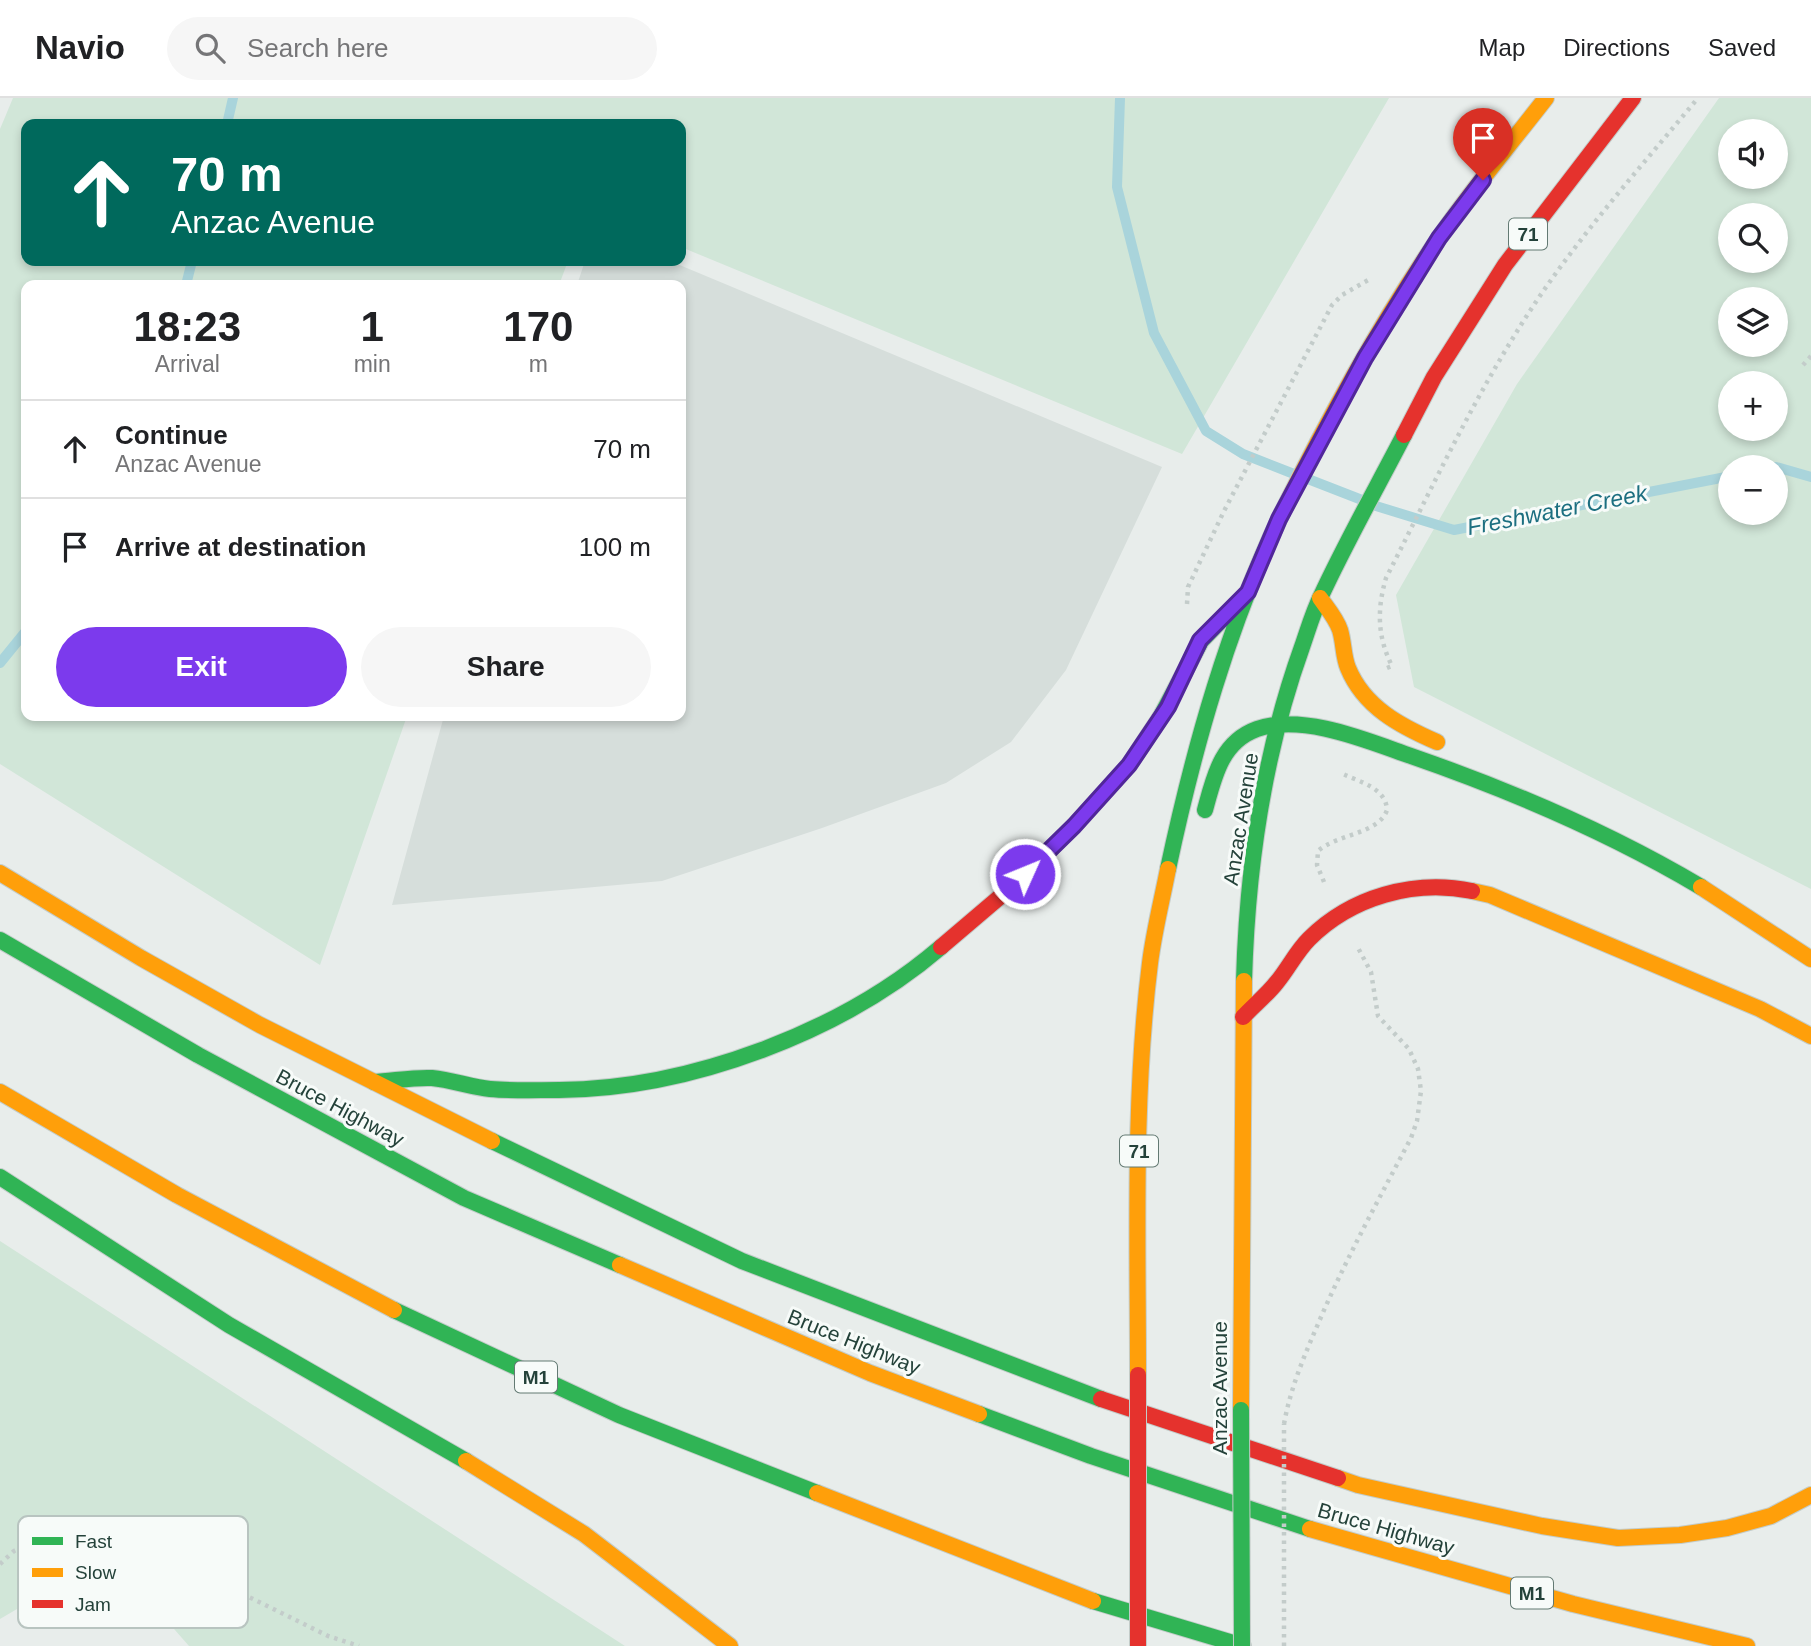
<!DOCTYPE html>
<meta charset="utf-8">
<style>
:root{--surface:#fff;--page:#f6f6f6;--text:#202124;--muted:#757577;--line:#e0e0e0;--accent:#7c3aed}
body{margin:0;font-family:Helvetica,sans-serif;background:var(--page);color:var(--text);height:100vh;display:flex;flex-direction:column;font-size:26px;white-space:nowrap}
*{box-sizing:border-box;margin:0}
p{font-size:23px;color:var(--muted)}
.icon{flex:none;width:38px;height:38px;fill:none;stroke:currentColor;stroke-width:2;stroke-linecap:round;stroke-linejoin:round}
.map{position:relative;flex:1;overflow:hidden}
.details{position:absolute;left:21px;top:182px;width:665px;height:441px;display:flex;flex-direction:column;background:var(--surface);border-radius:14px;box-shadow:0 4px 10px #0003}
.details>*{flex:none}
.top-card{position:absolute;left:21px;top:21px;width:665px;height:147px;border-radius:14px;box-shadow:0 4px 10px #0003;background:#00695c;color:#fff;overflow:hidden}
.controls{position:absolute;left:1718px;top:21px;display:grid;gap:14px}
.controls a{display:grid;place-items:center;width:70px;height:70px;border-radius:50%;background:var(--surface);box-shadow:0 4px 10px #0003;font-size:35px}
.pin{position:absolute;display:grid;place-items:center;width:60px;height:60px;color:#fff;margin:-72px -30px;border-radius:50% 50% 50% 0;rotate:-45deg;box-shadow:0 0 7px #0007}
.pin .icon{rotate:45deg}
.me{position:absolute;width:77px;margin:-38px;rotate:46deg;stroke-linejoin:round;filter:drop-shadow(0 0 5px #0008)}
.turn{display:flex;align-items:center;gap:24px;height:147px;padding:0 35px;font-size:32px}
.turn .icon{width:91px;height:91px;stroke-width:2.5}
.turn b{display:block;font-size:49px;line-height:60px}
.eta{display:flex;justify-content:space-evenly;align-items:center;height:119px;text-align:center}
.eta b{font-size:42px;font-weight:800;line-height:49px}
.primary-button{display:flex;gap:14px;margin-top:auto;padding:14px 35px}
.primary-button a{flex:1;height:80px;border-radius:42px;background:var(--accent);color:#fff;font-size:28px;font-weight:800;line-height:80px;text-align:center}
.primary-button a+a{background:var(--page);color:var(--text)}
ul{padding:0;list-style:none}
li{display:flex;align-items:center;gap:21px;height:98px;padding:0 35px;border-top:2px solid var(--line)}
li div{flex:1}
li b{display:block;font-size:26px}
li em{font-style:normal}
header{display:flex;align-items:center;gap:42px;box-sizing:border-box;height:98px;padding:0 35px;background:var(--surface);border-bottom:2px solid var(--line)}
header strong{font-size:33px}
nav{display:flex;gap:38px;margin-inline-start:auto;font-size:24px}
.search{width:490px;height:63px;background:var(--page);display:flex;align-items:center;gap:18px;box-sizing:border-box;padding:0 24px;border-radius:38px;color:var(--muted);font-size:26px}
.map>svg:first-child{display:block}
.built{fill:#d6dedb}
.green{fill:#d1e6d8;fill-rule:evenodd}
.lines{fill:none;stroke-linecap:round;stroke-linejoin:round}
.stream{stroke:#a9d4db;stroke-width:10}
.fast-casing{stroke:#c3ccc9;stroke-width:18}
.slow-casing{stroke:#c3ccc9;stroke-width:18}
.jam-casing{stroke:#c3ccc9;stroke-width:18}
.path{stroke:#c3ccca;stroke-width:4.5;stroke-dasharray:3.5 5;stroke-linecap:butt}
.fast{stroke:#30b455;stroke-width:16}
.slow{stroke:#ff9f0a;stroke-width:16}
.jam{stroke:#e5322d;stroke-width:16}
.fast-bridge-casing{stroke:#c3ccc9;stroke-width:18;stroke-linecap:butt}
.jam-bridge-casing{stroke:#c3ccc9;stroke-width:18;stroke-linecap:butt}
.path-bridge{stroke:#c3ccca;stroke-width:4.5;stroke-dasharray:3.5 5;stroke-linecap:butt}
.fast-bridge{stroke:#30b455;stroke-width:16}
.jam-bridge{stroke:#e5322d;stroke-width:16}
.route-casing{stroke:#51269a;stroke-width:18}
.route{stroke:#7c3aed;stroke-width:12}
.labels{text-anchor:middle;stroke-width:6;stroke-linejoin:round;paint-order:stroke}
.shield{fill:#f7fbf9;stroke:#637a73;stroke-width:2}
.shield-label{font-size:19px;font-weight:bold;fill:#24423a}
.street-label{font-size:21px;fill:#24423a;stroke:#f7fbf9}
.water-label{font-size:23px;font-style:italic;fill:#1c6f80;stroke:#f7fbf9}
.key{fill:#f7fbf9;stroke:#b8c4c0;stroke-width:2}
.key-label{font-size:19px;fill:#24423a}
</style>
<header>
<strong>Navio</strong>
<div class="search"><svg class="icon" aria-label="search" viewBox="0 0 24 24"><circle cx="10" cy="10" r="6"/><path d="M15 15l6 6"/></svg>Search here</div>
<nav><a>Map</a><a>Directions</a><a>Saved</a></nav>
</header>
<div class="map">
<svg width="1811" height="1548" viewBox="0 0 1811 1548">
<rect width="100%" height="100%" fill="#e8edeb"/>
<path class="built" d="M585,163H670L1162,369L1066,572L1011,644L946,685L822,730L662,783L392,807L444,618H681V187H577Z"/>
<path class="green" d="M13,0H1389L1182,356L681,149V26H26V163H568L559,187H26V618H407L320,867L0,666V31Z
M1719,0H1811V791L1414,589L1396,497L1517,286ZM1731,33H1776V79H1731ZM1731,117H1776V163H1731ZM1731,201H1776V247H1731ZM1731,285H1776V331H1731ZM1731,369H1776V415H1731Z
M0,1143L625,1548H189L109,1457L0,1521Z"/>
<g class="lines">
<path class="stream" d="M1120,0L1117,89L1154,235L1206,333L1243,356L1294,376
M227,26L233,0
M186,187L192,163
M1776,369L1811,379
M1308,381L1362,402
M1376,408L1454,432L1731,378
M0,565L26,533"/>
<defs>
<path id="fast" d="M1160,620L1201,543L1240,503
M1205,712C1214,679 1221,644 1257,631C1303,615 1368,643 1411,658C1512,693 1610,735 1701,789
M1168,771C1194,649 1228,528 1282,415
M0,842L198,957L464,1100L620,1167
M1244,883C1247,771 1264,655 1302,549C1308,532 1313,514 1321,498C1346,444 1376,391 1404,337
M374,984C393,983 414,979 432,980C452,982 471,989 490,991C513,993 536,992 559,992C690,991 842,934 941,849
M492,1043L742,1163L1101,1301
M0,1079L229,1227L466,1363
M394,1212L619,1317L817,1395
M979,1316L1091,1358L1310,1431
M1093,1503L1243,1548"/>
<path id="slow" d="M1282,415C1331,315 1386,214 1451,123C1481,81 1514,41 1546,0
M1320,500C1327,510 1336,520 1340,532C1344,545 1343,558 1348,570C1364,609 1400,628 1437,644
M0,775L141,860L260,927L492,1043
M1701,789L1811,861
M1472,793L1490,797L1760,911L1811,938
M0,994L177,1097L394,1212
M620,1167L870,1275L979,1316
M1138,1277C1138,1140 1133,1001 1150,865C1154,833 1162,802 1168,771
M1241,1312L1244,883
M466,1363L584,1436L730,1548
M1338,1380L1358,1387L1542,1428L1618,1440L1680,1437L1727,1430L1771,1418L1811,1397
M817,1395L1093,1503
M1310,1431L1573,1506L1747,1548"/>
<path id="jam" d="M1404,337L1434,279L1505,167L1633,0
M941,849L1008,792L1074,728L1129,667L1160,620
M1243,919C1254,907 1267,897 1277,884C1288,871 1296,854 1309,841C1351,799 1414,781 1472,793
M1101,1301L1338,1380"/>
</defs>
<use href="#fast" class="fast-casing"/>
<use href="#slow" class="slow-casing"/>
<use href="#jam" class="jam-casing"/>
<path class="path" d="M1803,267L1811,258
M1187,506L1188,489L1224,413L1332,207L1342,197L1370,181
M1387,570L1392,568C1377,538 1377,511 1386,480C1428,398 1467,314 1516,235C1567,151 1635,76 1698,0
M1324,784L1317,767L1318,753C1337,736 1379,736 1387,712C1386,690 1360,684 1343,676
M1284,1326C1291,1287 1306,1254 1321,1219C1348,1157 1380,1099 1411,1040L1417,1023L1421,993L1418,971L1409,951L1378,918L1371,874L1357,848
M0,1466L14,1453L82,1420L176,1463L328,1538L359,1548"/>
<use href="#fast" class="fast"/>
<use href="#slow" class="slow"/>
<use href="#jam" class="jam"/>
<defs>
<path id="fast-bridge" d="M1241,1312L1242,1548"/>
<path id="jam-bridge" d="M1138,1277V1548"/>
</defs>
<use href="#fast-bridge" class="fast-bridge-casing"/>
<use href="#jam-bridge" class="jam-bridge-casing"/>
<path class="path-bridge" d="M1284,1548V1326"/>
<use href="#fast-bridge" class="fast-bridge"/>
<use href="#jam-bridge" class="jam-bridge"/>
</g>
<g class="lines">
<defs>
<path id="route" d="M1025,776L1074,728L1129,667L1168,609L1200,542L1248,494L1279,421L1365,260L1439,140L1483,82"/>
</defs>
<use href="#route" class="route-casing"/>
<use href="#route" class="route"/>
</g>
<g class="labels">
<g class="shield">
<rect x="1509" y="120.5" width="38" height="31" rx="5"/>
<rect x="1120" y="1037.5" width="38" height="31" rx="5"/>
<rect x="515" y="1263.5" width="42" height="31" rx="5"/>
<rect x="1511" y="1479.5" width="42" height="31" rx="5"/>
</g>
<g class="shield-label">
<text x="1528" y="143">71</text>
<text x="1139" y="1060">71</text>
<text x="536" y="1286">M1</text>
<text x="1532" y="1502">M1</text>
</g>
<g class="street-label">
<text transform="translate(1241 721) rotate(-81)" y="7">Anzac Avenue</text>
<text transform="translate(340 1010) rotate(28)" y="7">Bruce Highway</text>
<text transform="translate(854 1244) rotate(22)" y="7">Bruce Highway</text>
<text transform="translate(1220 1290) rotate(-90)" y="7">Anzac Avenue</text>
<text transform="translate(1386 1431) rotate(16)" y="7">Bruce Highway</text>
</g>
<g class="water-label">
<text transform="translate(1557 412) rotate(-11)" y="8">Freshwater Creek</text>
</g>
</g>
<rect x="18" y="1418" width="230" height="112" rx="10" class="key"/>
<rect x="32" y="1439" width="31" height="8" fill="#30b455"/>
<rect x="32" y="1470" width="31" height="9" fill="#ff9f0a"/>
<rect x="32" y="1502" width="31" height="8" fill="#e5322d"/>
<g class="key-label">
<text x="75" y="1450">Fast</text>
<text x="75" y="1481">Slow</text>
<text x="75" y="1513">Jam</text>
</g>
</svg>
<div class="controls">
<a><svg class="icon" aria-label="sound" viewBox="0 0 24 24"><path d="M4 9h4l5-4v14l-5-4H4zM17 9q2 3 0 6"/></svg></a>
<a><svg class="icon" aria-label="search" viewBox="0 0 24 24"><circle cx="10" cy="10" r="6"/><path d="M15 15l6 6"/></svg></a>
<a><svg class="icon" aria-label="layers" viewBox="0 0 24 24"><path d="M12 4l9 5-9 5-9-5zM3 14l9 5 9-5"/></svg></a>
<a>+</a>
<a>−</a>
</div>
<div class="pin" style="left:1483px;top:82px;background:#d93025"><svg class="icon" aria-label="arrive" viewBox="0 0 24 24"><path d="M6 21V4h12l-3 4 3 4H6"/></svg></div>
<svg class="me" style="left:1025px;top:776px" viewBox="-20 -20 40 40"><circle r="17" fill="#7c3aed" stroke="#fff" stroke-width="3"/><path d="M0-11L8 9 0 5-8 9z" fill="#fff"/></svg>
<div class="top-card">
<div class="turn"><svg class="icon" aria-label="ahead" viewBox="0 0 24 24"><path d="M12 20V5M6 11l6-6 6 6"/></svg><div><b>70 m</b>Anzac Avenue</div></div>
</div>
<section class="details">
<div class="eta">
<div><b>18:23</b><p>Arrival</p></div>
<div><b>1</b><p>min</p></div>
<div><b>170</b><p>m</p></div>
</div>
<ul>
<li><svg class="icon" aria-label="ahead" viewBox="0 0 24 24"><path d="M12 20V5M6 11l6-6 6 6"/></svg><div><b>Continue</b><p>Anzac Avenue</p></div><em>70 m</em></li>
<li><svg class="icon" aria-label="arrive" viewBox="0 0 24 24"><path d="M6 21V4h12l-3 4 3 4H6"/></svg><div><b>Arrive at destination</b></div><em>100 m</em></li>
</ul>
<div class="primary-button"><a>Exit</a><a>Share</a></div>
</section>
</div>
